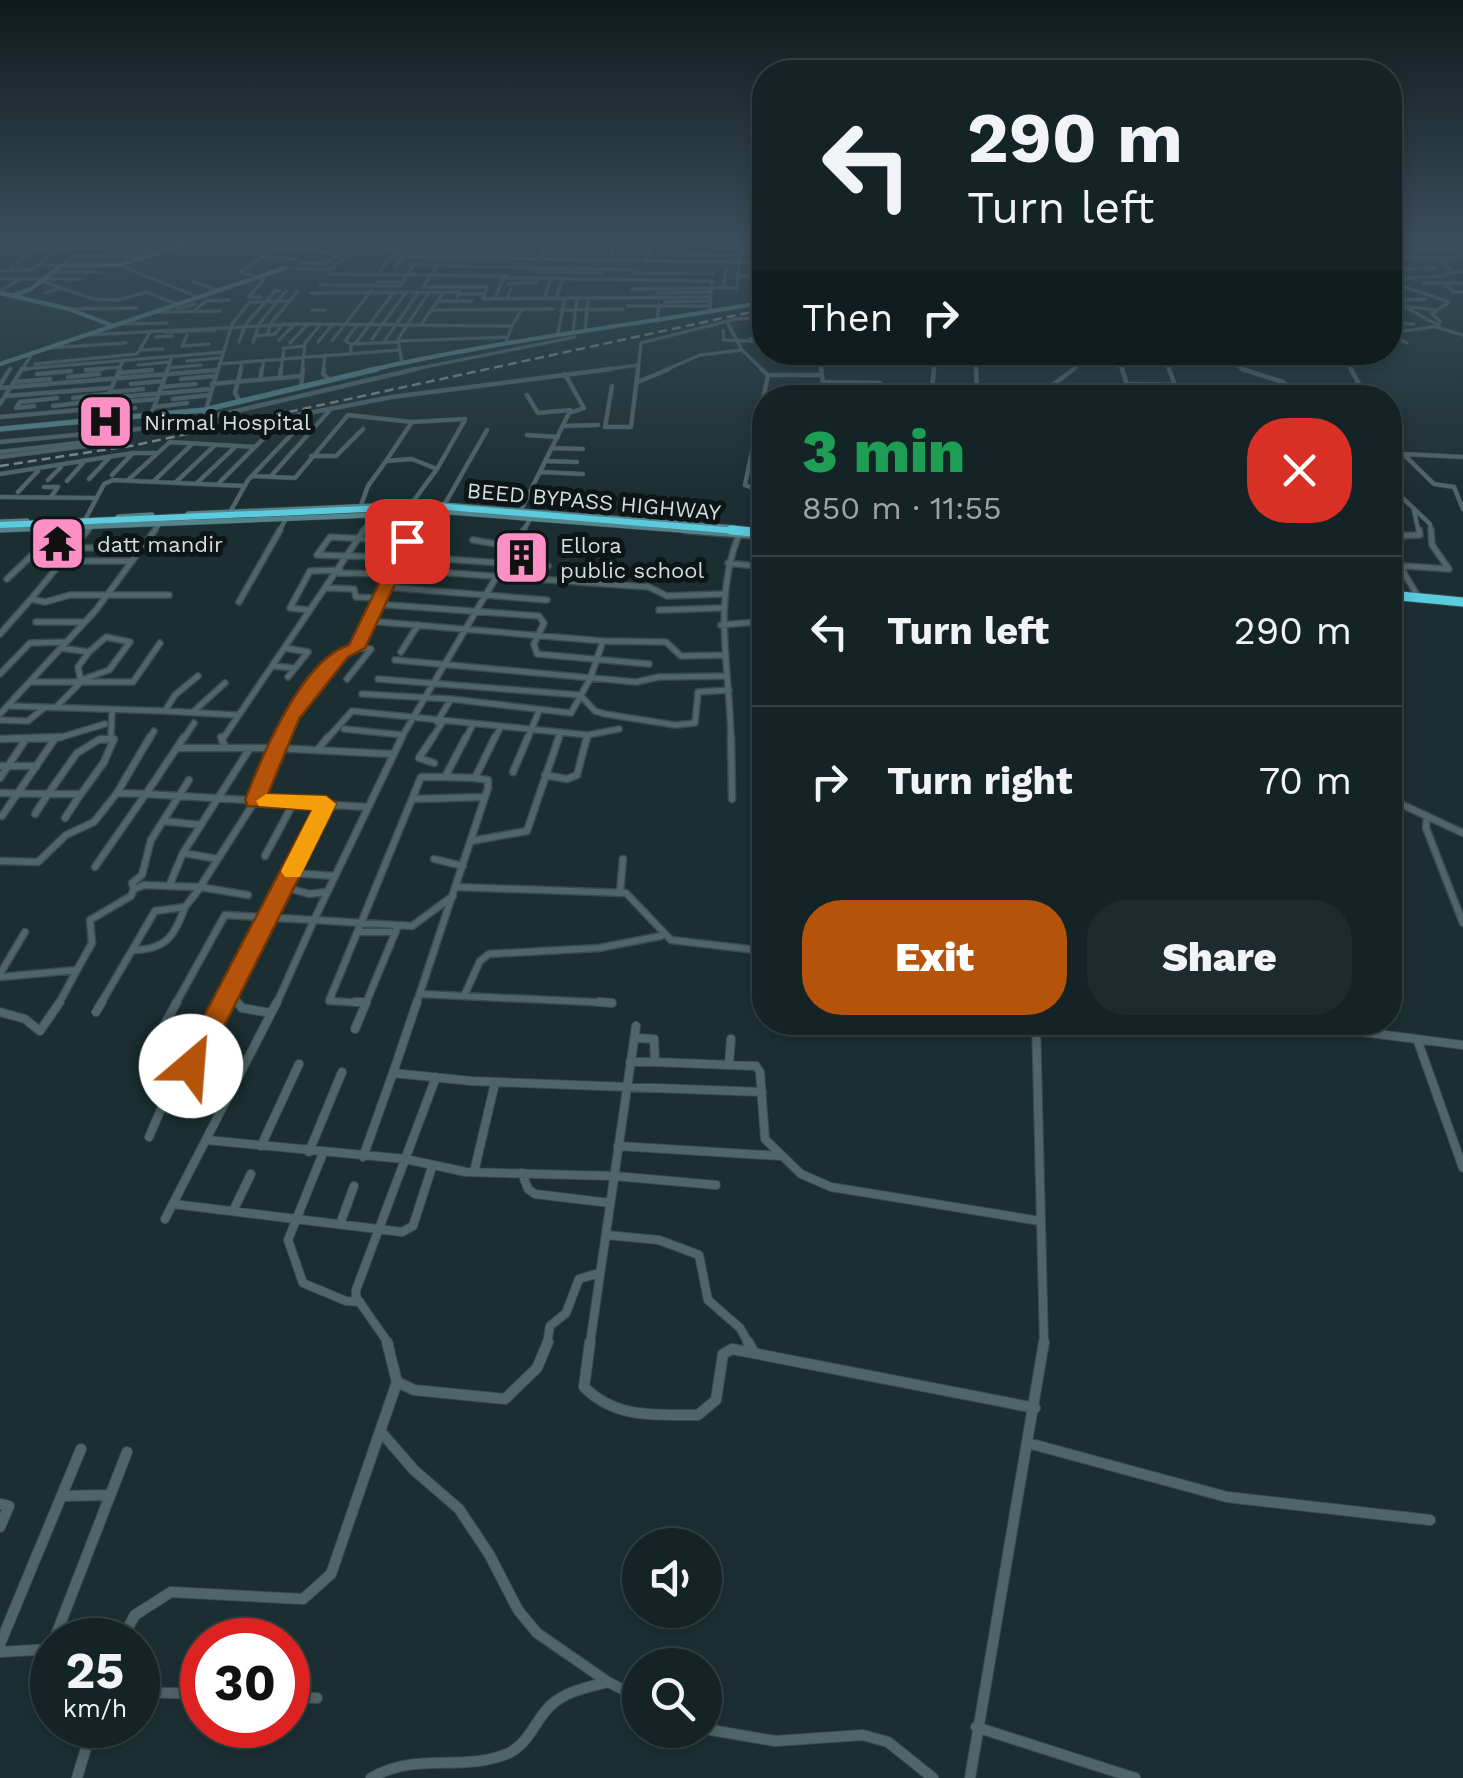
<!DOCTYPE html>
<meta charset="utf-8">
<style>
:root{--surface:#142326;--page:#1d2b2e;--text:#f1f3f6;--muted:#9da4a7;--line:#334043;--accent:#b45309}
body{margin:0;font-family:"Work Sans",sans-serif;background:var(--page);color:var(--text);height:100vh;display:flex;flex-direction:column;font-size:38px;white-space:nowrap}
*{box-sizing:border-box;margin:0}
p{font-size:32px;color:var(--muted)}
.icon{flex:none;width:55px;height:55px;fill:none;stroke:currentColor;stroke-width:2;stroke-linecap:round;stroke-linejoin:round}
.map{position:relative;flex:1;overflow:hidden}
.sheet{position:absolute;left:752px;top:385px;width:650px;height:650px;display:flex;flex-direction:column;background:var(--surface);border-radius:40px;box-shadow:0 5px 15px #0003,0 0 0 2px var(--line)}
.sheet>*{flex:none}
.hud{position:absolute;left:752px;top:60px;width:650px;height:305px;border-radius:40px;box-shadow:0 5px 15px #0003,0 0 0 2px var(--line);background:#142326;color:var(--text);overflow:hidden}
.fabs{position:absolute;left:622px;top:1528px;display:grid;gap:20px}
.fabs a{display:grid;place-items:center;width:100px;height:100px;border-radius:50%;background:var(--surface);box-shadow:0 5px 15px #0003,0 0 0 2px var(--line);font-size:50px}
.speed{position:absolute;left:30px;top:1618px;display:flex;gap:20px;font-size:50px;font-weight:700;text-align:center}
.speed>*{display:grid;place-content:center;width:130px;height:130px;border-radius:50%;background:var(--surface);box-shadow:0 5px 15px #0003,0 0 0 2px var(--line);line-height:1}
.speed small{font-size:25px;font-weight:400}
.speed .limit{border:15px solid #d22;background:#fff;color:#111}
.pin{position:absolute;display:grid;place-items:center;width:85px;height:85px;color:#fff;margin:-42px;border-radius:20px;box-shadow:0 5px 15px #0006}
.me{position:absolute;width:110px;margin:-55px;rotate:27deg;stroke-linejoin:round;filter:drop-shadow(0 0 8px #0008)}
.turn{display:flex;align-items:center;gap:35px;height:210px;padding:0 50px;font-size:45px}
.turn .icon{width:130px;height:130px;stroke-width:2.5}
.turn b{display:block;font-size:70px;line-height:85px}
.then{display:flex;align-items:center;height:95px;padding:0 50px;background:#0003;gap:20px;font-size:38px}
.round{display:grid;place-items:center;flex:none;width:105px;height:105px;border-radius:40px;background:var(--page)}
.summary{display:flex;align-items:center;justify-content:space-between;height:170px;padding:0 50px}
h1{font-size:60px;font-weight:800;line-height:75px;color:#1e9e55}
.cta{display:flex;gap:20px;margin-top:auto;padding:20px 50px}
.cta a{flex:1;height:115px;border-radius:40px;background:var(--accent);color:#fff;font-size:40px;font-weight:800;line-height:115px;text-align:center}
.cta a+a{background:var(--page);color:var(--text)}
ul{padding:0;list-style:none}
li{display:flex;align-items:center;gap:30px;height:150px;padding:0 50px;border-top:2px solid var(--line)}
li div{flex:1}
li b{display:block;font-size:38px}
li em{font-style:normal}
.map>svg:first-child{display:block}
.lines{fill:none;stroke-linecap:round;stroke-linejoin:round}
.street-far5-casing{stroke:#3a4b4e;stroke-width:4}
.street-far4-casing{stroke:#3a4b4e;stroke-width:5}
.street-far3-casing{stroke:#3a4b4e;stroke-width:8}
.street-far2-casing{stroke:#3a4b4e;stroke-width:9}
.street-far1-casing{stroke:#3a4b4e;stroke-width:10}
.street-casing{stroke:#3a4b4e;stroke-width:12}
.secondary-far2-casing{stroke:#3a4b4e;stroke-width:5}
.secondary-far1-casing{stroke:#3a4b4e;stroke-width:6}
.secondary-casing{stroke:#3a4b4e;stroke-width:9}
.highway-far1-casing{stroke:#3a4b4e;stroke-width:8}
.highway-casing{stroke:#3a4b4e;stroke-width:11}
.street-far5{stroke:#506569;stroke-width:2.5}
.street-far4{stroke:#506569;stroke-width:4}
.street-far3{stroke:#506569;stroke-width:5}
.street-far2{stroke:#506569;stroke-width:6}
.street-far1{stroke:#506569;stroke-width:8}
.street{stroke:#506569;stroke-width:10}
.secondary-far2{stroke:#53848c;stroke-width:4}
.secondary-far1{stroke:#53848c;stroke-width:5}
.secondary{stroke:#53848c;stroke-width:6}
.highway-far1{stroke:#5bcbde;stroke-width:6}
.highway{stroke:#5bcbde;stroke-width:9}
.rail{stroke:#7f8e91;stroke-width:2.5;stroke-dasharray:9 5;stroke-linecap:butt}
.route{fill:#b45309;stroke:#753606;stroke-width:2.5}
.slow{fill:#f59e0b}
.labels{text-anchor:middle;stroke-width:10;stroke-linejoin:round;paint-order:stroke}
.far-poi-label{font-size:22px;fill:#d3dee1;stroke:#0d1517;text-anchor:start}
.far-street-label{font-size:22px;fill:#d3dee1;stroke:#0d1517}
</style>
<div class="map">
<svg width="1463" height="1778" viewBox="0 0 1463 1778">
<rect width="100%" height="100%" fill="#1b2f32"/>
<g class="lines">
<defs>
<path id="street-far5" d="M231,244L266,246
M1393,244H1404
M63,245L74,244
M521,247L524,244
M533,247L536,244
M0,248L19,247
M556,248L559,244
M567,248L570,244
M580,248L583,244
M715,248H765
M591,249L594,244
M601,249L605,244
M625,249L627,244
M636,249L639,244
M683,249L685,244
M383,250H397
M659,250L662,244
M671,250L673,244
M1391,250L1463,251
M453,251L458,244
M0,255L32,249H143L158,253
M690,255H765
M392,256L765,263
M262,257L271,249L382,254
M1390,257L1449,258
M413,258L425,244
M425,258L437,244
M436,258L448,244
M461,258L472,244
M472,259L483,244
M538,259L548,244
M608,260L616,244
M646,262L651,244
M300,263L325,264L353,244
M119,265L198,297
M408,265L637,270
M438,265L423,287H487L483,299L709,297
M38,266L62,265L74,256L145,257
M11,267L44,244
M395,267L413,244
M285,268L331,270
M1392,269L1435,268
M329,270L361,246L388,247
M380,270L403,244
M0,271L31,270L56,250
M537,271L601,273
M53,272H101
M1452,272H1463
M634,273H713
M329,274L508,276
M737,276H765
M0,279H80
M1390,279L1444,276L1452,272L1442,262L1463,255
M42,281L93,299L117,300L147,292L176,304
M193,282L219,290
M378,282H402
M1390,282L1449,302L1432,314L1440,321L1439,326L1390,333
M1423,283H1463
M1442,283L1454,292H1463
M508,284L537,282
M320,285L400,286L414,265
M723,288L726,268
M632,289L711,288L710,312
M737,289L741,244
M0,291L19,280
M45,293L60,288
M311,293L460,292L457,297
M658,293L710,292
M459,294H484
M260,297H249L264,279L241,272L262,257L295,259
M507,298L511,289
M544,298L551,279
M556,298L563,279
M495,299L503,278L712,281L711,288H737
M1400,300L1426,299
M440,301H472
M665,302L708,301
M1390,305L1437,310
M628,306H708
M1405,307L1438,325
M69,309L137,308
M177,309L195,304
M195,310L206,301L229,300
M312,310H325
M432,310L553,309
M561,310L623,309
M157,312L220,311
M657,322L659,304
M727,322L742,350L764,371
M422,323L444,292
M1390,323L1414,324
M118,324L167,323
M512,326L522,309
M1436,327L1463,335
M573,331L577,298
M585,331L588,298
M723,331L724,340L765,342
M165,332L215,330
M558,333L565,298
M1391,334L1407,343
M85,335L298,324L512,326L506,342
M187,335L182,346L209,344
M267,335L271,323L298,291
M255,336L275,334L283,324
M156,337L172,336
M372,339L406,292
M750,339L765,335
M279,340L296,323
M332,341L371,291
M399,341L508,337
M239,342L246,324L275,291H280
M253,342L259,324L286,291
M318,342L333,324
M1390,342L1392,346
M290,343L308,324
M383,343L418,293
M351,344L345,341L358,324
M355,344L393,293
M46,348L126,343
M140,350L163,349
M351,352V344L399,342
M968,352L975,360L976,371
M1111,352L1123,371
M1218,352L1245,371
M1337,352L1350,357
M1352,352L1349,365L1352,371
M137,354L151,331
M820,358L822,371
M187,361L220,358
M402,363L398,339L429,292
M35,364L137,354
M219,364L399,350
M1167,364L1170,371
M138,365L170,362
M168,368L201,365
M22,369L223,352
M86,370L120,367
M21,371L33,352
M118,371L123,361
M140,371L152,370
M167,371L172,356
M204,371L217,370
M218,371L232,324L250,302L289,301
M240,371L242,362
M262,371L264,360
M281,371L284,348L305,346
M302,371L305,343L321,324
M323,371L325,355
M405,371L575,337
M592,371L639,365
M638,371L641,343L736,319L765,318
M663,371L700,355L742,350
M933,371L935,352
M1071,371L1079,365L1077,352"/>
<path id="street-far4" d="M22,369H27
M324,369L323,374L329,379
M821,369L825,398
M976,369L977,387L1005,398
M1122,369L1128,387
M1242,369L1283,382L1301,398
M1351,369L1359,384L1354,398
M86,370L102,369
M118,373L152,370
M37,374L71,371
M768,375H821
M68,377L99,374
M280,378L281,369
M181,379L215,376
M260,380L262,369
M14,382L50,379
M638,382L669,369
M824,382L880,383
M131,384L163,381
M212,384L302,376
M1127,384L1175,385L1169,369
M0,385L10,369
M612,386L605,427H631L638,369
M162,387L195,384
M301,387L303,369
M0,388L217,370
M1052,389L1083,394L1131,393
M110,392L143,389
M527,395L538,413L570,410
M6,396L109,388
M73,398L107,394
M106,398L211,389
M931,398L934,369
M1035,398L1074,369
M173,399L209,395
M239,400L235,393L241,369
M20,402L57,398
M20,402L16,408L34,406
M122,402L157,399
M0,404L22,369
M53,406L86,402
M154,407L187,403
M100,411L135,408
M151,415L168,369
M0,417L102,408
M202,419L416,369
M563,426L598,425
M527,435L558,437
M1390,441L1434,484L1454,487L1463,509
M0,442L202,423L218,369
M88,442L118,439L121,431
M255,447L282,420L298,415L392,397L611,369
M552,448L583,449
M0,452L87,442
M1404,454L1463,457
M311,456H336L363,429
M0,457L85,446L120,369
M386,461L412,422
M546,461L577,462
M437,469L465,420
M540,472L583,474
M0,474L133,453H157
M112,475L132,454
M252,476L295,478L348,415L412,422L465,419
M271,476L329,411
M89,479L109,458
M48,480L61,467
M128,480L170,442L255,447L218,484
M67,481L83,463
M154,481L192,444
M176,482L214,446
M197,483L235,447
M1390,486L1430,524L1431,533
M44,487H58L50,498
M18,492L38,471
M0,497L97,498
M443,507L487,430
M360,508L368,486L386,461L412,459L437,469L409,507
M1414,511L1419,533
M520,512L569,413L584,408L565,374
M229,514L248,480L312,413
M86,518L104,484L113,480L245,486
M757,532L762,492L745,485L768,375L761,369
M86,533L92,526
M153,533L161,522
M278,533L287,517
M362,533L374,512
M414,533L424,512
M522,533L533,514"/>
<path id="street-far3" d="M88,530L31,599L45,602L70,595H169
M1390,536L1420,535L1419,530
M473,540L514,547
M75,548L180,546
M399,556L548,566
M381,557L317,555L330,537L390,540
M1390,560L1394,565L1390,575
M80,561H132
M728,563L765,567
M393,569L649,587L667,596L722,594
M338,573L390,574
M7,579L31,556L67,554
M384,587L547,600
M327,588L354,589L356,597L378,598
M1416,593L1402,570L1405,566L1449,569L1432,545L1431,530
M239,602L280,530
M375,604L539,616L544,623L534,644L537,654L649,664
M309,610L290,608L310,571L340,570
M659,610L721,608
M368,621L603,641L666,642L681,656L726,655
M36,622H84
M721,625L757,622L758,566
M0,634L31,599
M285,648L308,652L288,677
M401,652L418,625
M395,660L636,682L659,677L727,676
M273,666L294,668
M0,674L30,643L66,642
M84,679L109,670L130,642L106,637L89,652
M347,679L371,649L356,648L415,530
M378,679L580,695L595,711L605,714L675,725L695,723L698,692L729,690
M32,682H133L160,643
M362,694L451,699L571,713L590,679L603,641
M11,706L165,711L175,695L198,676
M56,707L81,682L78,667L89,652L61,648
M165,711L236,715
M194,711L225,683
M0,714L96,610L155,530
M0,720L28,721L44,708
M437,722L451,699
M344,729L403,735
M111,737L112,713
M0,739H55L105,724
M99,740H114
M149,740L154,731
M183,740L194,723
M222,740L364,530
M279,740C298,705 318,665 356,648
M326,740L352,711L588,735L619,729
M400,740L524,530
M431,740L442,723
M465,740L472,726
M494,740L500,728
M527,740L539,711
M558,740L561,732
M587,740L588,735
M731,740C730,669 712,602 739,534"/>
<path id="street-far2" d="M184,737L146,794L367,807
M221,737L225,747
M281,737L275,748L391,754
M433,737L419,758L434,763
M731,737L732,799
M0,739L61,737
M100,739H114L104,762L81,794H48L77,753Z
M177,748H275L255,801L200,887L248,895
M319,748L328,737
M0,766H37
M513,772L528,737
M545,775L567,779L577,775L587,737
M445,777L475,778
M0,778L26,739
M0,793L48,794
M146,794L117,793L150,737
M413,799L485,797
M1390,799L1463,833
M325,804L283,887L310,894L326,892
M35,814L48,794
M2,816L54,740
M1427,816L1426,828L1463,923
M65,818L80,795
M163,821L201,825
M471,841L527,831L559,737
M183,853L218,859
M265,856L294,802
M434,859L463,866
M0,861L38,862L66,835L94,822L117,793
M95,867L145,795
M292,873L335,876
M200,887L169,886L183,853L250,748
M456,887L626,893L671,940L765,951
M134,889L132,883L142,875L151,840L189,780
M620,892L623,859
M398,926L366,1003L329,1001L421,777H445L466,737
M359,932H395
M135,950C167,949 175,935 185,907
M0,974L25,932
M0,977L77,970L92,943L90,920L131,896L134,889L144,885L169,886
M229,992L239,1005
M421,994L612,1003
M464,996L480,961L489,954L599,948L661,936
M58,1005L77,970
M100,1005L155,911L185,907L200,888
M175,1005L225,915L314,920L402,737
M222,1005L283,887
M276,1005L314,920L412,926L453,896
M416,1005L488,788V780L475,778L495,737"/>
<path id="street-far1" d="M237,1002L242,1008L271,1013
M355,1002H366
M417,1002L393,1073L471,1081L762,1092
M599,1002L612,1003
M0,1012L25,1019L40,1031L60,1002
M96,1012L102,1002
M1036,1022L1044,1344
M1285,1022L1463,1045
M355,1029L366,1003
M158,1036L177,1002
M1417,1039L1463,1168
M630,1062H655L654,1039L635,1038
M655,1062L756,1066L760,1072L765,1139L801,1174L831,1187L1040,1221
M729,1064L731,1039
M149,1137L162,1107L191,1066L224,1002
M207,1140L405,1159L466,1172L614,1176L716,1185
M261,1146L299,1064
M618,1146L782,1156
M309,1152L342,1072
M323,1153L288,1240L303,1283L346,1301L360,1302
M363,1157L393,1073
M474,1172L495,1083
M522,1173L528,1189L535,1194L610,1203
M173,1204L402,1232L413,1226L432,1167
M233,1211L251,1174
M165,1219L277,1002
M340,1224L354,1186
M606,1235L659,1240L699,1255L708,1300L740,1328L749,1344
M389,1344L356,1297V1290L436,1077
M547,1344L550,1326L566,1313L579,1279L599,1273
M590,1344L636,1026"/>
<path id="street" d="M590,1342L584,1387C616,1419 656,1415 698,1415L716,1400L723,1354L732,1349L1035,1408
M748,1342L754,1353
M397,1382L414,1390L505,1399L537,1368L548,1342
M381,1432L414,1470L459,1509L489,1554L518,1610L537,1633L608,1682
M1028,1443L1227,1497L1430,1520
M62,1496L110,1495
M0,1504L9,1506L0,1527
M54,1640L127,1452
M121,1640L135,1615L171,1592L303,1599L331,1574L397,1382L387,1342
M0,1644L81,1449
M0,1652L52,1649
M138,1692L202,1694
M288,1697L317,1698
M976,1727L1135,1778
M705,1729L775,1741L863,1735L888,1742L933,1778
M77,1778L93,1725
M371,1778C415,1751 464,1773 509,1753C529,1743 535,1721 550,1706C566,1691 588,1687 608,1682L640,1698
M970,1778L1044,1342"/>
<path id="secondary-far2" d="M0,293L69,309L111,325
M11,296L31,289L62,265H119L186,244
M0,364L285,268
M366,371C498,340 632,326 765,302"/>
<path id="secondary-far1" d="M0,429L204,410L377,369
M432,504L736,528
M188,514L397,505
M118,517L152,515
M0,522L27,521
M0,530L448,512L718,533"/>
<path id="secondary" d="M685,530L760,536"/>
<path id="highway-far1" d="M0,525L435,506L762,533"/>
<path id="highway" d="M731,530L765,533
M1390,595L1463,602"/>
</defs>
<use href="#street-far5" class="street-far5-casing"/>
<use href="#street-far4" class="street-far4-casing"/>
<use href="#street-far3" class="street-far3-casing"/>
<use href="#street-far2" class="street-far2-casing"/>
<use href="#street-far1" class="street-far1-casing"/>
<use href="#street" class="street-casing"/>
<use href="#secondary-far2" class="secondary-far2-casing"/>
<use href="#secondary-far1" class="secondary-far1-casing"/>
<use href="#secondary" class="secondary-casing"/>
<use href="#highway-far1" class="highway-far1-casing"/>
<use href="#highway" class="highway-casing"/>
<use href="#street-far5" class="street-far5"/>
<use href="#street-far4" class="street-far4"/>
<use href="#street-far3" class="street-far3"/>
<use href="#street-far2" class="street-far2"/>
<use href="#street-far1" class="street-far1"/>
<use href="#street" class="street"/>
<use href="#secondary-far2" class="secondary-far2"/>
<use href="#secondary-far1" class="secondary-far1"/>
<use href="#secondary" class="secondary"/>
<use href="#highway-far1" class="highway-far1"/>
<use href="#highway" class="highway"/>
<path class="rail" d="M0,466L136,445L765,309"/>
</g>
<linearGradient id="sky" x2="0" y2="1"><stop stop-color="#0f1a1c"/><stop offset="0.49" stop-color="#394d5a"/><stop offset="1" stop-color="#394d5a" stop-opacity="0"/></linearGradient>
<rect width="1463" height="493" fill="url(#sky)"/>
<path class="route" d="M401,538L415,541L365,648L348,657L299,719L268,794L326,796L336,804L200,1074L191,1078L182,1074L178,1066L182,1058L312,810L248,806L245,800C262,756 301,660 349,645Z"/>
<path class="slow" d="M266,794L326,796L336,804L300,877H285L281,871L312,810L259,806L256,801Z"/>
<defs>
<symbol id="hospital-square" viewBox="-11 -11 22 22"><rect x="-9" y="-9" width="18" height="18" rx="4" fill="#fc8fc3" stroke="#0d1517"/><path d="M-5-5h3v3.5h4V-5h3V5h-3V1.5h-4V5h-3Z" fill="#111"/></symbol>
<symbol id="temple-square" viewBox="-11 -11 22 22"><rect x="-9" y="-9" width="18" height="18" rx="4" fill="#fc8fc3" stroke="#0d1517"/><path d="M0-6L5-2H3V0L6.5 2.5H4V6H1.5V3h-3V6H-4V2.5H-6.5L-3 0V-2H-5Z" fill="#111"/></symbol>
<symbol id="building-square" viewBox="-11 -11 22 22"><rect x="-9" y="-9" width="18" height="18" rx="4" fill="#fc8fc3" stroke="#0d1517"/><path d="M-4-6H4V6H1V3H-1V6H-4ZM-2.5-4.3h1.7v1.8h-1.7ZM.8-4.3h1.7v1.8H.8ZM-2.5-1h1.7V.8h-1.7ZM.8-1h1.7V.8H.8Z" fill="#111"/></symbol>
</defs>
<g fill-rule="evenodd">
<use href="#hospital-square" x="74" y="390" width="63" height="63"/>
<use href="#temple-square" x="26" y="512" width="63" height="63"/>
<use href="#building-square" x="490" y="526" width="63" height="63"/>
</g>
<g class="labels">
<g class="far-poi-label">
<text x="144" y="430">Nirmal Hospital</text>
<text x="97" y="552">datt mandir</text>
<text x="560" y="553">Ellora<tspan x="560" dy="25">public school</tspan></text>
</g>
<g class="far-street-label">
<text transform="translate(594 501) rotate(5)" y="8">BEED BYPASS HIGHWAY</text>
</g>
</g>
</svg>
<div class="fabs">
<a><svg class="icon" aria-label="sound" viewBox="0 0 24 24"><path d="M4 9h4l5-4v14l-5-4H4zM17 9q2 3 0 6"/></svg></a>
<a><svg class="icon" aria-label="search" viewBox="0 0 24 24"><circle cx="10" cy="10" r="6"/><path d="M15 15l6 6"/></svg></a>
</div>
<div class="speed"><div>25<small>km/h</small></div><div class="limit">30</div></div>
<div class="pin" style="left:407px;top:541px;background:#d93025"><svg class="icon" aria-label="arrive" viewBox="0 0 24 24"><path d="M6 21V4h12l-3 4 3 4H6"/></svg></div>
<svg class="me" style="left:191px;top:1066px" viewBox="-20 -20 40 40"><circle r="19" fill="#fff"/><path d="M0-13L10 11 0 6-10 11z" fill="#b45309"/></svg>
<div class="hud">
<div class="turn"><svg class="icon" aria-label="left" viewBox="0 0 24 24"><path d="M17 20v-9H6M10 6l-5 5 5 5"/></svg><div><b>290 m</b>Turn left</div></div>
<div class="then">Then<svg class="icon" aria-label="right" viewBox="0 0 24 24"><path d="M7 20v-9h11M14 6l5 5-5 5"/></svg></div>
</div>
<section class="sheet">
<div class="summary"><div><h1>3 min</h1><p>850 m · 11:55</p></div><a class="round" style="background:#d93025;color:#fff"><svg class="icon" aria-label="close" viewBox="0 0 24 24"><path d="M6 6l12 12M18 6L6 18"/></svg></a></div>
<ul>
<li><svg class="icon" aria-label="left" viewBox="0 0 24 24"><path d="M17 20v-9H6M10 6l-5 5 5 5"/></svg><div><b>Turn left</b></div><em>290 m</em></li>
<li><svg class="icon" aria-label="right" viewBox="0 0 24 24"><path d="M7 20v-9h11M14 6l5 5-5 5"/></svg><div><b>Turn right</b></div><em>70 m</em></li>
</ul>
<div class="cta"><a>Exit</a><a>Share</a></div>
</section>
</div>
